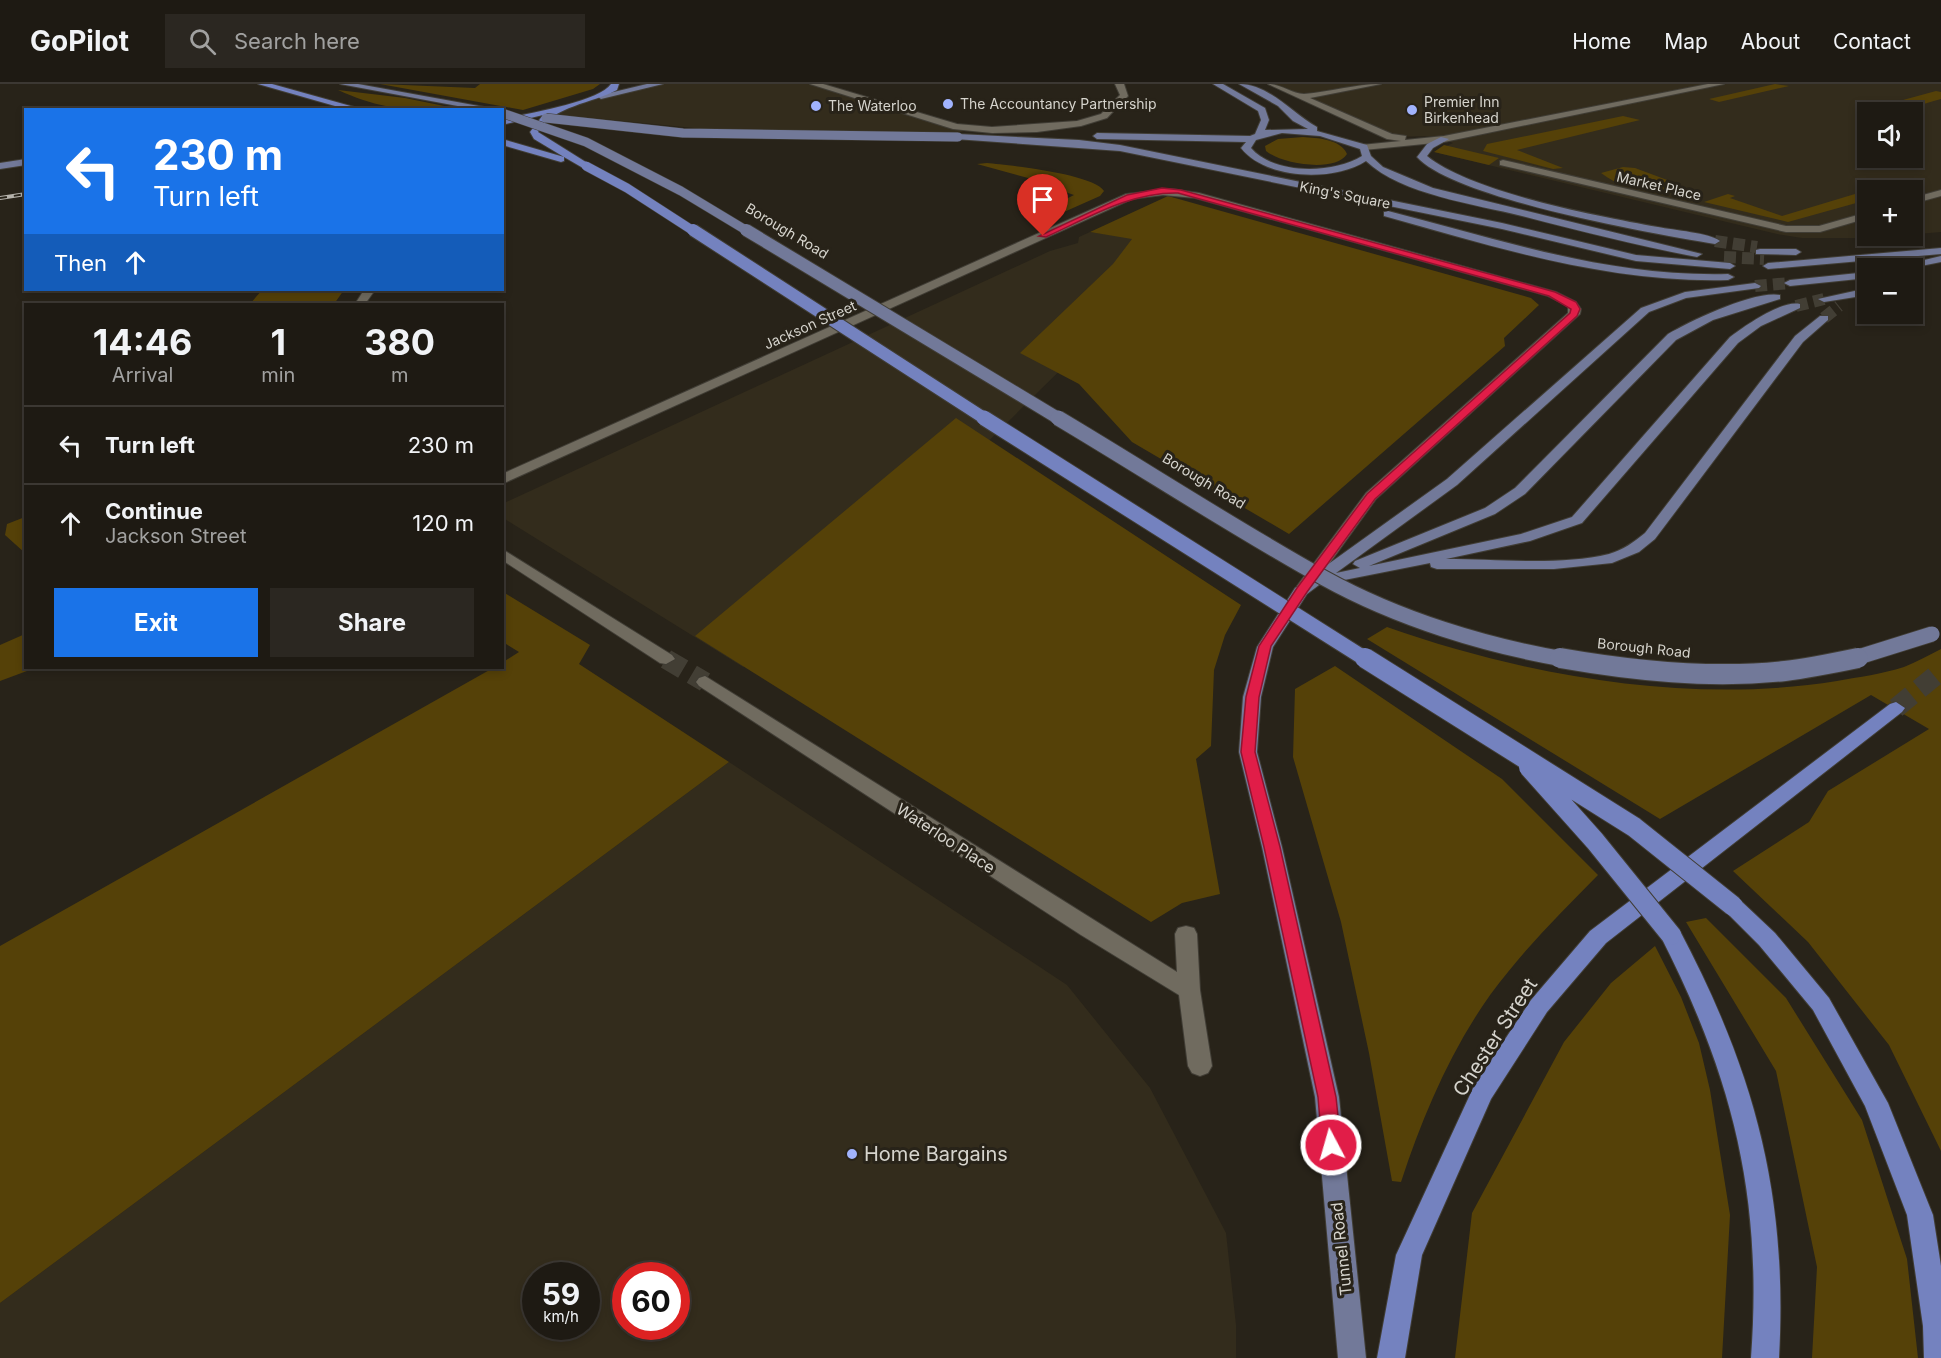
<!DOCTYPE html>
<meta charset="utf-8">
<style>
:root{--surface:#1e1a13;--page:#2b2721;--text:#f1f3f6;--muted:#a1a1a0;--line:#3c3833;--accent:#1a73e8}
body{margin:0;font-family:Inter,sans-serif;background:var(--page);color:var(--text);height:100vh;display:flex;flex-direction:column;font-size:22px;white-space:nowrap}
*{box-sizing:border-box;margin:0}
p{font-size:20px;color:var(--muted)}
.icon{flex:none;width:33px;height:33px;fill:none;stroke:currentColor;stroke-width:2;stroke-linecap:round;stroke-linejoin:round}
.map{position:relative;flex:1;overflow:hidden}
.panel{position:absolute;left:24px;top:219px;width:480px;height:366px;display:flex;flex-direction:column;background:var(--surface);border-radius:0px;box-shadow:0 3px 9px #0003,0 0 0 2px var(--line)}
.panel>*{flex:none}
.hud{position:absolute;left:24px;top:24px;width:480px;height:183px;border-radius:0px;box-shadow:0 3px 9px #0003,0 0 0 2px var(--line);background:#1a73e8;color:#fff;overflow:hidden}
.tools{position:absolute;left:1857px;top:18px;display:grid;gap:12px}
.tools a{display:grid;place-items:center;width:66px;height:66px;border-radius:0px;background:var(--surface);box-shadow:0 3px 9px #0003,0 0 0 2px var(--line);font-size:30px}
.speed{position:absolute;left:522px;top:1178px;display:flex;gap:12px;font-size:30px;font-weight:700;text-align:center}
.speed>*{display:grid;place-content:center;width:78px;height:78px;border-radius:50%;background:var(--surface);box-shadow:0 3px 9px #0003,0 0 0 2px var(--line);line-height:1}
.speed small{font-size:15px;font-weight:400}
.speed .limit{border:9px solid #d22;background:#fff;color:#111}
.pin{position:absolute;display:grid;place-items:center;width:51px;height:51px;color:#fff;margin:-62px -26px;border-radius:50% 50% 50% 0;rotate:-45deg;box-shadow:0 0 6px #0007}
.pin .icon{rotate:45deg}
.me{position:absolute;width:66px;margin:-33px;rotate:354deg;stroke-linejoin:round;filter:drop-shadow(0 0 4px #0008)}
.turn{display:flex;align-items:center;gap:21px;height:126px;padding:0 30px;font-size:27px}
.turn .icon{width:78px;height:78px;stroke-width:2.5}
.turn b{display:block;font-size:42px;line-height:51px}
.then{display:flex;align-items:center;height:57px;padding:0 30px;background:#0003;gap:12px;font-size:22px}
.eta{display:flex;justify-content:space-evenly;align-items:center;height:102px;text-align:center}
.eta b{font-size:36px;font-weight:700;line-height:42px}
.primary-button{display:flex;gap:12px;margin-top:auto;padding:12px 30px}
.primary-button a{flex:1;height:69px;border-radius:0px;background:var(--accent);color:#fff;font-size:24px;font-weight:700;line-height:69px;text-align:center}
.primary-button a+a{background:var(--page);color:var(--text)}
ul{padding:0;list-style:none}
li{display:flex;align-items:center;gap:18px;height:78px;padding:0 30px;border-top:2px solid var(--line)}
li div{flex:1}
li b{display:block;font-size:22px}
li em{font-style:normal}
header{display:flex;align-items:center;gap:36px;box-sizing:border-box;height:84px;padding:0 30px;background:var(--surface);border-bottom:2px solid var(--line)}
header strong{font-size:28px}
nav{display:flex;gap:33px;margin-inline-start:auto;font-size:21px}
.search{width:420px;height:54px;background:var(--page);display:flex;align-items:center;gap:15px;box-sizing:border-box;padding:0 21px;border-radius:0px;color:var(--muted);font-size:22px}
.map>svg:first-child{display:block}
.built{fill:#332c1c;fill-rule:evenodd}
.green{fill:#554108}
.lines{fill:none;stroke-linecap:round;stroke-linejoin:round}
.minor-tunnel{stroke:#423e34;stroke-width:20;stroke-dasharray:20 10;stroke-linecap:butt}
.major-tunnel{stroke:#423e34;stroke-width:12;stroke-dasharray:12 6;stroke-linecap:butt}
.highway-tunnel{stroke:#423e34;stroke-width:20;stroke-dasharray:20 10;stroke-linecap:butt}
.minor-casing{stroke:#403d35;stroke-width:2}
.major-casing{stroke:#403d35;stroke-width:2}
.highway-casing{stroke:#403d35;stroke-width:2}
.minor{fill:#706b5f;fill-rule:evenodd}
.major{fill:#727999;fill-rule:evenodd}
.highway{fill:#7482bf;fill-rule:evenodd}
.rail-casing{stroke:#b4b1aa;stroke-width:4}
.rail{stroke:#282319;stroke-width:2;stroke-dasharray:7;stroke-linecap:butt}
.major-bridge-far3-casing{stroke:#403d35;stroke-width:10;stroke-linecap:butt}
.major-bridge-far2-casing{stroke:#403d35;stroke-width:14;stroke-linecap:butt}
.major-bridge-far1-casing{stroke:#403d35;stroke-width:17;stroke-linecap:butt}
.major-bridge-casing{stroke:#403d35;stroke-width:22;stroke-linecap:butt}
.highway-bridge-far3-casing{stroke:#403d35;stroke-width:10;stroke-linecap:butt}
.highway-bridge-far2-casing{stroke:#403d35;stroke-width:14;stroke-linecap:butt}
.highway-bridge-far1-casing{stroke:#403d35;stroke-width:17;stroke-linecap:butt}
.highway-bridge-casing{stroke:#403d35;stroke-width:22;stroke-linecap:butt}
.major-bridge-far3{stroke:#727999;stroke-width:9}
.major-bridge-far2{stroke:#727999;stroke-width:12}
.major-bridge-far1{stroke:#727999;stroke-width:15}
.major-bridge{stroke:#727999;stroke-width:20}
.highway-bridge-far3{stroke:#7482bf;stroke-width:9}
.highway-bridge-far2{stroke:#7482bf;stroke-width:12}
.highway-bridge-far1{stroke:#7482bf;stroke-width:15}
.highway-bridge{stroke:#7482bf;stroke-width:20}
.route{fill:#e11d48;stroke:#92132f;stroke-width:1.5}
.poi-dot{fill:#a1b3fd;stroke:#282319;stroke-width:2}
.labels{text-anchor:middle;stroke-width:6;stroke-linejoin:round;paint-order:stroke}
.far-poi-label{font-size:14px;fill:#d6d4cd;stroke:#282319;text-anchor:start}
.far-street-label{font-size:14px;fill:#d6d4cd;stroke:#282319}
.street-label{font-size:16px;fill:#d6d4cd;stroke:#282319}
.near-street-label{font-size:20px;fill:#d6d4cd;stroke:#282319}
.near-poi-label{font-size:20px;fill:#d6d4cd;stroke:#282319;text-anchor:start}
</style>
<header>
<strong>GoPilot</strong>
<div class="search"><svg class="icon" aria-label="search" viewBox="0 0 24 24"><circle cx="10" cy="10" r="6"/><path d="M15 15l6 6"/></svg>Search here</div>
<nav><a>Home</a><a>Map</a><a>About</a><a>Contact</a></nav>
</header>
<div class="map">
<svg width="1941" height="1274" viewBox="0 0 1941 1274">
<rect width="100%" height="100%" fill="#282319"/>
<path class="built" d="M659,0H814L971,45L958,49L714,46L552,30L601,12Z
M1268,0H1941V148L1871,154H1802L1777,150L1434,68L1453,59L1435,52L1383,53ZM1868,28H1912V74H1868ZM1868,106H1912V152H1868Z
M1162,116L1111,236L945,400L743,583L503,434L502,420L1050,167L1078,159L1079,153L1090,148L1132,154Z
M729,678L1067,901L1150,1004L1226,1149L1236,1241V1274H0V1219ZM536,1191H586V1242H536ZM626,1191H676V1242H626Z"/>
<path class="green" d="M380,0L475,4L480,0H600L593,5L523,26Z
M1775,0L1789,2L1719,18L1709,15Z
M338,6L405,14L459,25C410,26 384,27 338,6Z
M1936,7L1941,8V15C1915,22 1883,34 1859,28Z
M1623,32L1640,36L1517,66L1563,84L1553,85L1483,67L1487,60Z
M1303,53C1317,54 1341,55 1347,70C1335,89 1281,80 1266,67L1265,62L1278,55Z
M1444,61L1499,74L1489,81L1434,68Z
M987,79C1009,81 1094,90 1104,107L1100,112L1064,128L1050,123L1074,111L1062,107L1065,104L977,80Z
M1623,83L1635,84L1678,100L1679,104C1651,108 1624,107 1601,89Z
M1898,97L1916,102L1901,106H1868L1867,116L1788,138L1704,118L1728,110L1735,112L1730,114L1782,132Z
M1168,112L1531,214L1539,221L1504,254L1505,262L1289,450L1132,358L1079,300L1020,269L1113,180L1132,155L1090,148Z
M262,206H344L334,220H250Z
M956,334L1241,521L1225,551L1214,586L1211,662L1196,675L1220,810L1182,819L1151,838L695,552Z
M25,433H26L25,469L5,451L7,440Z
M503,508L590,561L579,580L729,678L0,1219V862L493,584H502L503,578L519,568L503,558Z
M1387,543C1526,592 1690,621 1837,597C1859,593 1882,590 1904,583C1916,578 1929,571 1941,565V1067L1889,961L1808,858L1733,787L1809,738L1828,707L1929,645L1871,611L1660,735L1367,555Z
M25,550L26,584H35L0,597V561Z
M1335,582L1502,695L1598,791C1567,823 1535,854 1508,888C1458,948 1425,1025 1401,1098L1392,1097L1369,969L1341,838L1293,673L1295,605Z
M1706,834L1786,914L1862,1036L1907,1175L1918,1274H1812L1817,1183L1776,987L1686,838Z
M1655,862L1681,913L1699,959L1710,1006L1730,1131L1722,1274H1455L1472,1129L1564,958L1611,899Z"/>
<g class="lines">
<path class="minor-tunnel" d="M666,575L705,598"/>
<path class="major-tunnel" d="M1715,157L1757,163
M1724,173L1764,175
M1755,202L1790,199
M1796,222L1824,215
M1824,234L1839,222"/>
<path class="highway-tunnel" d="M1896,624L1941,587"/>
<defs>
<path id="minor" d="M810,0H823L957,40L992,43L1077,37L1101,30L1120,11L1115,0H1124L1128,12L1107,34L1081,42L1037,48L992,49L953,45Z
M1268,0C1281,0 1292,10 1304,10C1330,8 1355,0 1381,0L1310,14L1392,50L1406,52L1405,56L1444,52L1708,0H1724L1444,58L1364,66L1361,65V61L1401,57L1387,55Z
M1503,76L1786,142H1819L1868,128V134L1820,148H1786L1500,81V77Z
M1171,105L1199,109L1556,208L1576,218L1581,225L1580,230L1376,415L1311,505L1305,507L1297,502L1366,409L1568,229V222L1548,212L1195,114L1163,111L1132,115L502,400V390L1126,110Z
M1941,106V112L1912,120V114Z
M364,206H375L365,220H355Z
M502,465L672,571L675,575L666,580L660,579L502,476Z
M705,592L1177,888L1175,850L1178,844L1186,842L1194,844L1197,850L1200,906L1212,982L1208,989L1200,992L1192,989L1188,982L1179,911L1081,851L699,602L696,598L699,594Z"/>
<path id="major" d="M340,0H358L501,26H479Z
M647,0H663L601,15L597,12Z
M1213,0H1223L1265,24L1269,36L1265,46L1308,45L1293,37L1278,22L1239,0C1269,0 1292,29 1317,43V47L1367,61L1371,72L1383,83L1433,104L1702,170L1697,173C1638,162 1580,147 1522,132C1475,120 1402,111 1366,77C1334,98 1266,96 1241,64L1246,58L1097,55L1093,52L1097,49L1250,52L1255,50L1261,36L1258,27ZM1282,49L1320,52L1360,65L1362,72C1333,90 1274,91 1251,64L1256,56Z
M958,50L1079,56L1120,61L1502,139L1636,171L1730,179L1735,182L1730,185L1636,177L1502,145L1120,67L955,55V51Z
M1441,53L1449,55L1433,64L1427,72C1473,109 1598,132 1658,143C1673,146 1710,149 1720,157L1715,160C1654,150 1455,115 1417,73L1427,60Z
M26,75V81L0,85V79Z
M1388,127C1503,156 1607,193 1728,190L1734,193L1728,196C1609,199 1498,164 1384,132V128Z
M1941,164V170L1768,185L1763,182L1768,179Z
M1760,165H1796L1801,168L1796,171L1756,170V166Z
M1941,172V178L1911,184H1891Z
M1868,188V194L1790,202L1784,199L1790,196Z
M1755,199L1761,202L1759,204L1686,214L1649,228L1457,401L1336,489L1360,484L1353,480L1355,477L1485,424L1515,404L1668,250C1690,237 1755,206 1780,211V215L1713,236L1676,256L1525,410L1495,430L1369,482L1521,450L1572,433L1730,253C1745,242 1781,216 1800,220V224L1761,242L1738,259L1582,439L1530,457L1446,475C1497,475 1559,482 1609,470C1623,466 1634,458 1645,449L1795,252L1820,232H1828V236L1803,258L1655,455L1639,468L1612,479L1554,485H1437L1431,483L1430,479L1319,501L1307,510L1273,563L1261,613L1257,668L1282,763L1339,1013L1366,1274H1338L1315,1013L1262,763L1239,668L1243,613L1257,563L1295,504L1447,395L1641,224L1685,208Z
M1868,204V211L1824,218L1818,215Z"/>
<path id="highway" d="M258,0H272L365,26H349Z
M611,0H619L617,6C593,19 553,22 538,48L589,80V84H583L564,73V77L561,78L502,61V55L564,73L534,55L530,48L543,31L502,41V35C525,30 599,18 611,0Z
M1896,618L1905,624L1902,628L1606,859L1547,928L1491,1015L1422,1171L1405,1274H1377L1396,1171L1474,1002L1531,916L1590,847L1890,620Z
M1733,814L1740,816L1775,849L1829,914L1888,1019L1933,1131L1941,1182V1274H1924L1923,1242L1907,1131L1865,1022L1813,926L1759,861L1726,828L1723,822L1726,816Z
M1671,843L1679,845C1755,989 1788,1111 1779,1274H1751C1763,1113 1733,994 1660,851L1663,845Z"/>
</defs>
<use href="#minor" class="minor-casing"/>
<use href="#major" class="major-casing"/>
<use href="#highway" class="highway-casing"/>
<use href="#minor" class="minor"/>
<use href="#major" class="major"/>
<use href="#highway" class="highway"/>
<defs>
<path id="rail" d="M0,114L26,110"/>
</defs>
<use href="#rail" class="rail-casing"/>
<use href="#rail" class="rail"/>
<defs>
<path id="major-bridge-far3" d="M502,29L586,58L681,107L749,148
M546,34L683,49L958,53"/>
<path id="major-bridge-far2" d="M746,146L1061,336"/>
<path id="major-bridge-far1" d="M1058,334C1147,387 1234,444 1324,494C1398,535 1486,562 1569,576
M1849,576L1932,550"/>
<path id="major-bridge" d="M1560,574C1634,587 1710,595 1785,587C1810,584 1834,579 1858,574"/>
<path id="highway-bridge-far3" d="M586,82L627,104L695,148"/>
<path id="highway-bridge-far2" d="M693,146L987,336"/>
<path id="highway-bridge-far1" d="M984,334L1367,576"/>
<path id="highway-bridge" d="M1365,574L1634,743L1733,822
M1529,683L1595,757L1671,851"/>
</defs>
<use href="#major-bridge-far3" class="major-bridge-far3-casing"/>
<use href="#major-bridge-far2" class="major-bridge-far2-casing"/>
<use href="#major-bridge-far1" class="major-bridge-far1-casing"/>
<use href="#major-bridge" class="major-bridge-casing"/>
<use href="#highway-bridge-far3" class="highway-bridge-far3-casing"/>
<use href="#highway-bridge-far2" class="highway-bridge-far2-casing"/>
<use href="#highway-bridge-far1" class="highway-bridge-far1-casing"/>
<use href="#highway-bridge" class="highway-bridge-casing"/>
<use href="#major-bridge-far3" class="major-bridge-far3"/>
<use href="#major-bridge-far2" class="major-bridge-far2"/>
<use href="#major-bridge-far1" class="major-bridge-far1"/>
<use href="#major-bridge" class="major-bridge"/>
<use href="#highway-bridge-far3" class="highway-bridge-far3"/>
<use href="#highway-bridge-far2" class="highway-bridge-far2"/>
<use href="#highway-bridge-far1" class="highway-bridge-far1"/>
<use href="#highway-bridge" class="highway-bridge"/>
</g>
<path class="route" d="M1162,104L1181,106L1555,208L1576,218L1580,225L1577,232L1375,415L1307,508L1271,562L1259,613L1255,668L1280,763L1336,1013L1341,1061L1338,1067L1331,1069L1325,1067L1322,1061L1318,1013L1264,763L1241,668L1246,613L1259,562L1297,504L1367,410L1570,229L1571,225L1549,212L1178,109C1130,108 1088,134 1046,153L1039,152L1127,111Z"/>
<g class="poi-dot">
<circle cx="948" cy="20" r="6"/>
<circle cx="816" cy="22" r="6"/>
<circle cx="1412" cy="26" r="6"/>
<circle cx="852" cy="1070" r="6"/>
</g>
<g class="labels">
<g class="far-poi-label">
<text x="1424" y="23">Premier Inn<tspan x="1424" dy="16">Birkenhead</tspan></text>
<text x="960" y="25">The Accountancy Partnership</text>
<text x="828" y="27">The Waterloo</text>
</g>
<g class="far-street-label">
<text transform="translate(1659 102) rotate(13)" y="5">Market Place</text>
<text transform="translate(1345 111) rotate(11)" y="5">King's Square</text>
<text transform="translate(787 147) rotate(31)" y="5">Borough Road</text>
<text transform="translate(810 241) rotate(-24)" y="5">Jackson Street</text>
<text transform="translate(1204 397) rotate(31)" y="5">Borough Road</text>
<text transform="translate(1644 564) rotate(6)" y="5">Borough Road</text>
</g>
<g class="street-label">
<text transform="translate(946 754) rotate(33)" y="6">Waterloo Place</text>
<text transform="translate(1341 1165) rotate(-96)" y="6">Tunnel Road</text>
</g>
<g class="near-street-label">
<text transform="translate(1495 953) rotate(-57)" y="7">Chester Street</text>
</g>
<g class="near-poi-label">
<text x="864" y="1077">Home Bargains</text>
</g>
</g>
</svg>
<div class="tools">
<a><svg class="icon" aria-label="sound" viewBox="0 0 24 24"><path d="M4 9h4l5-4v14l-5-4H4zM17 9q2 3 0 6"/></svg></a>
<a>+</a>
<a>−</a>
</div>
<div class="speed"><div>59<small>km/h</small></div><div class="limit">60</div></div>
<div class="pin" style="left:1043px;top:152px;background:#d93025"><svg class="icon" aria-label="arrive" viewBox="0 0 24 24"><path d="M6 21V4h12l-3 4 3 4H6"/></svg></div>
<svg class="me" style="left:1331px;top:1061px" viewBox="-20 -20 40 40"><circle r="17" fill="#e11d48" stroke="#fff" stroke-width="3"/><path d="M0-11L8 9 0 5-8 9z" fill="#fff"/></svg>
<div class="hud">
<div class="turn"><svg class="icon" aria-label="left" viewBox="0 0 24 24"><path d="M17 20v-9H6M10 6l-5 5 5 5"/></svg><div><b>230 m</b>Turn left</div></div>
<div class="then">Then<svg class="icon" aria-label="ahead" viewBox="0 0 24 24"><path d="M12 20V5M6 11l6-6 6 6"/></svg></div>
</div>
<section class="panel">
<div class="eta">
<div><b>14:46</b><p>Arrival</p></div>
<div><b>1</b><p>min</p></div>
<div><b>380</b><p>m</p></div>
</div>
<ul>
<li><svg class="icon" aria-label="left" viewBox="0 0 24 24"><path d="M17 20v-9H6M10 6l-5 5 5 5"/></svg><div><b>Turn left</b></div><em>230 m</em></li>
<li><svg class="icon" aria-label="ahead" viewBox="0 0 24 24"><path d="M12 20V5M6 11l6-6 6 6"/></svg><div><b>Continue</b><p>Jackson Street</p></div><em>120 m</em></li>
</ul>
<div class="primary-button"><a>Exit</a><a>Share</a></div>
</section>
</div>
